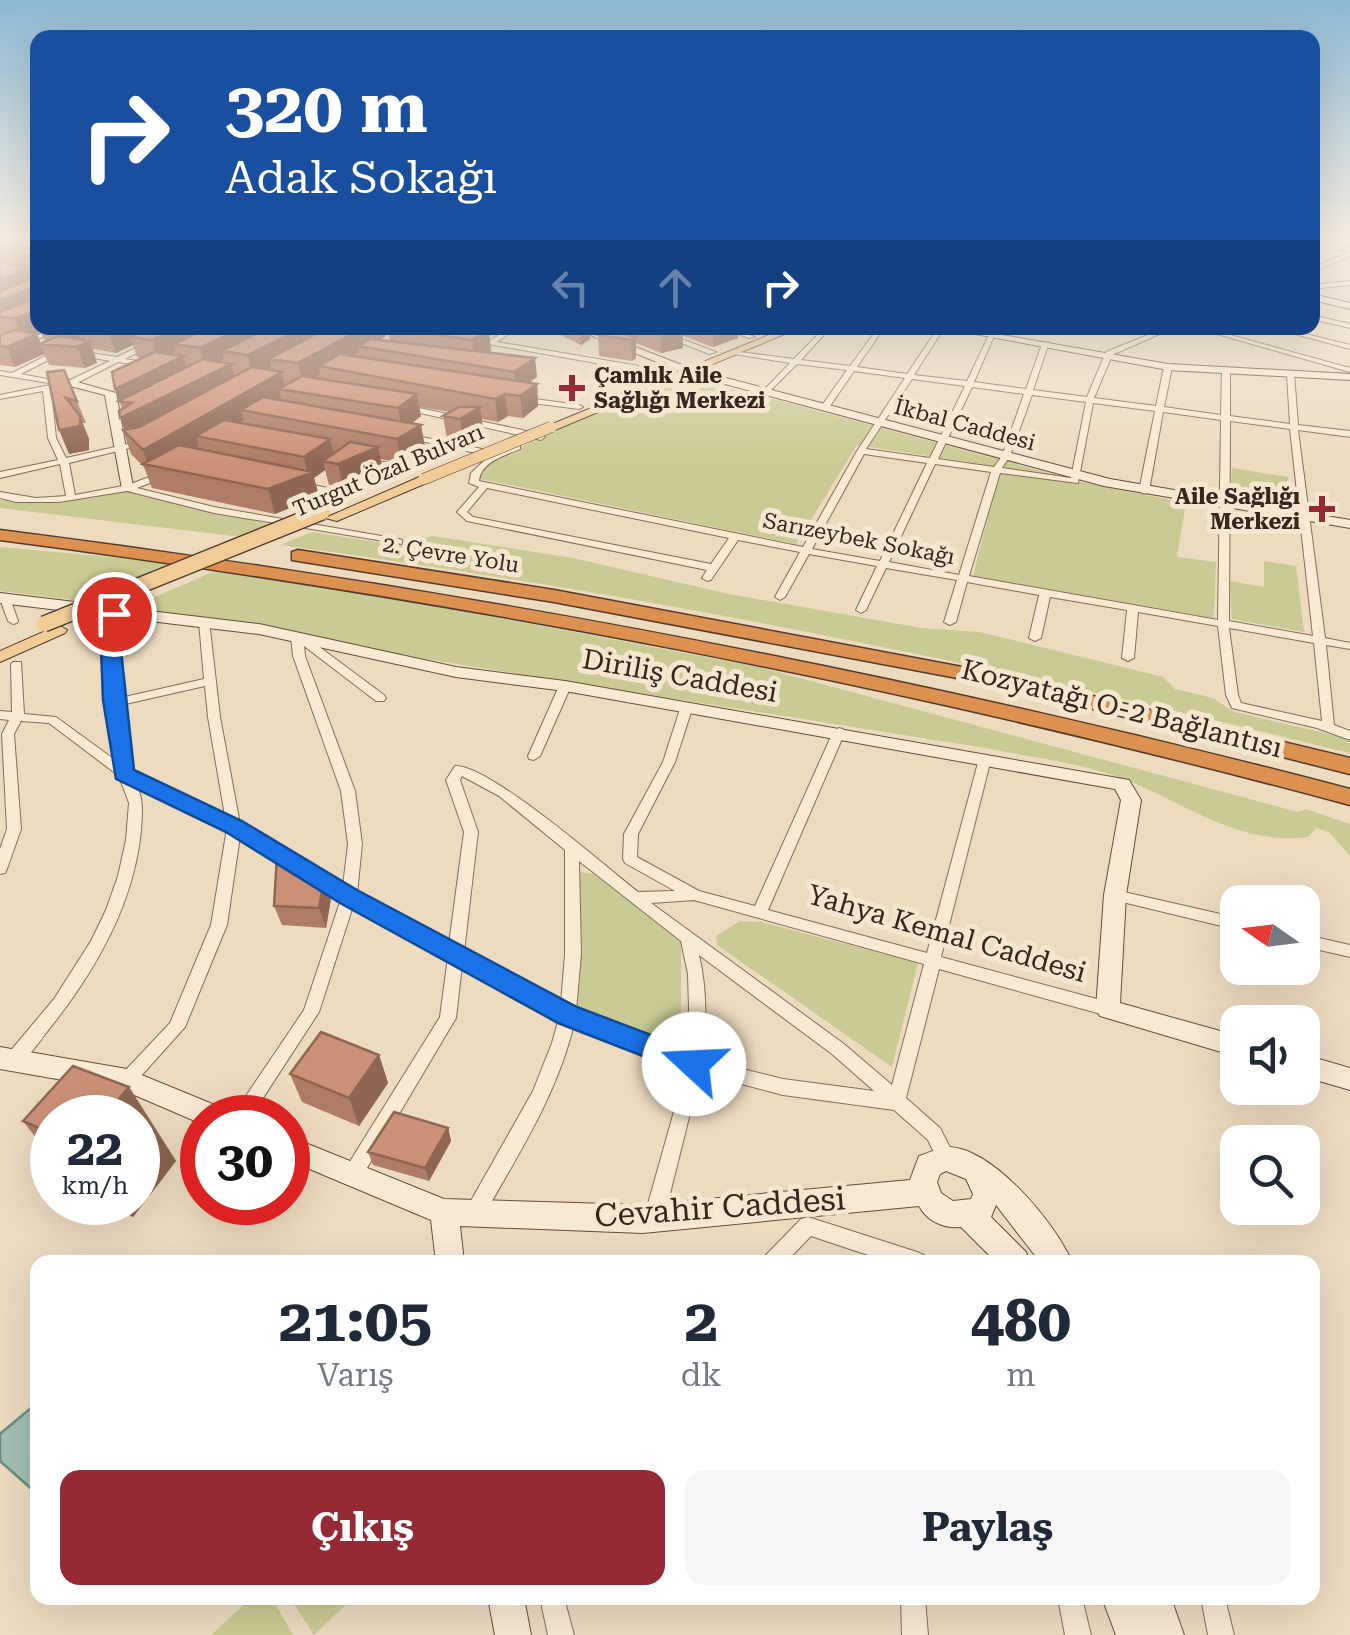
<!DOCTYPE html>
<html lang="tr">
<meta charset="utf-8">
<style>
:root{--surface:#fff;--page:#f6f6f7;--text:#1f2937;--muted:#747a83;--accent:#952934}
body{margin:0;font-family:"Roboto Serif",serif;background:var(--page);color:var(--text);height:100vh;display:flex;flex-direction:column;font-size:38px;white-space:nowrap}
*{box-sizing:border-box;margin:0}
p{font-size:32px;color:var(--muted)}
.icon{flex:none;width:55px;height:55px;fill:none;stroke:currentColor;stroke-width:2;stroke-linecap:round;stroke-linejoin:round}
.map{position:relative;flex:1;overflow:hidden}
.details{position:absolute;left:30px;top:1255px;width:1290px;height:350px;display:flex;flex-direction:column;background:var(--surface);border-radius:20px;box-shadow:0 10px 40px #0002}
.details>*{flex:none}
.top-card{position:absolute;left:30px;top:30px;width:1290px;height:305px;border-radius:20px;box-shadow:0 10px 40px #0002;background:#1a4fa0;color:#fff;overflow:hidden}
.needle{width:65px;rotate:284deg}
.controls{position:absolute;left:1220px;top:885px;display:grid;gap:20px}
.controls a{display:grid;place-items:center;width:100px;height:100px;border-radius:20px;background:var(--surface);box-shadow:0 10px 40px #0002;font-size:50px}
.speed{position:absolute;left:30px;top:1095px;display:flex;gap:20px;font-size:50px;font-weight:700;text-align:center}
.speed>*{display:grid;place-content:center;width:130px;height:130px;border-radius:50%;background:var(--surface);box-shadow:0 10px 40px #0002;line-height:1}
.speed small{font-size:25px;font-weight:400}
.speed .limit{border:15px solid #d22;background:#fff;color:#111}
.pin{position:absolute;display:grid;place-items:center;width:85px;height:85px;color:#fff;margin:-42px;border:5px solid #fff;border-radius:50%;box-shadow:0 2px 10px #0007}
.me{position:absolute;width:110px;margin:-55px;rotate:290deg;stroke-linejoin:round;filter:drop-shadow(0 0 8px #0008)}
.turn{display:flex;align-items:center;gap:35px;height:210px;padding:0 30px;font-size:45px}
.turn .icon{width:130px;height:130px;stroke-width:2.5}
.turn b{display:block;font-size:70px;line-height:85px}
.lanes{display:flex;align-items:center;height:95px;padding:0 30px;background:#0003;justify-content:center;gap:50px;direction:ltr}
.lanes .off{opacity:.35}
.eta{display:flex;justify-content:space-evenly;align-items:center;height:170px;text-align:center}
.eta b{font-size:60px;font-weight:700;line-height:70px}
.button{display:flex;gap:20px;margin-top:auto;padding:20px 30px}
.button a{flex:1;height:115px;border-radius:20px;background:var(--accent);color:#fff;font-size:40px;font-weight:700;line-height:115px;text-align:center}
.button a+a{background:var(--page);color:var(--text)}
.map>svg:first-child{display:block}
.green{fill:#cacb94}
.water{fill:#a3bfb4;stroke:#6a8d81;stroke-width:2.5}
.lines{fill:none;stroke-linecap:round;stroke-linejoin:round}
.street-casing{stroke:#866c58;stroke-width:2}
.secondary-casing{stroke:#684d3b;stroke-width:2}
.primary-casing{stroke:#543b2d;stroke-width:2}
.highway-casing{stroke:#543b2d;stroke-width:3}
.street{fill:#f8ead3;fill-rule:evenodd}
.secondary{fill:#f8ead3;fill-rule:evenodd}
.primary{fill:#f1cc97;fill-rule:evenodd}
.highway{fill:#dd9150;fill-rule:evenodd}
.primary-bridge-far1-casing{stroke:#543b2d;stroke-width:12;stroke-linecap:butt}
.primary-bridge-casing{stroke:#543b2d;stroke-width:18;stroke-linecap:butt}
.primary-bridge-far1{stroke:#f1cc97;stroke-width:11}
.primary-bridge{stroke:#f1cc97;stroke-width:15}
.wall{fill:#af7d65;fill-rule:evenodd}
.shaded-wall{fill:#8e6653}
.building{fill:#cb9176;stroke:#8e6653;stroke-width:2.5}
.route{fill:#1a73e8;stroke:#114b97;stroke-width:2.5}
.poi-dot{fill:#952934;stroke:#f5e6cf;stroke-width:4}
.labels{text-anchor:middle;stroke-width:10;stroke-linejoin:round;paint-order:stroke}
.far-poi-label{font-size:22px;font-weight:bold;fill:#36261d;stroke:#f5e6cf;text-anchor:start}
.far-street-label{font-size:22px;fill:#36261d;stroke:#f5e6cf}
.street-label{font-size:28px;fill:#36261d;stroke:#f5e6cf}
.near-street-label{font-size:32px;fill:#36261d;stroke:#f5e6cf}
</style>
<div class="map">
<svg width="1350" height="1635" viewBox="0 0 1350 1635">
<rect width="100%" height="100%" fill="#eddbc0"/>
<path class="green" d="M686,377L737,391L729,403L762,409L773,399L1060,476L857,445L796,544L476,478L487,464L600,408Z
M1232,468L1288,477L1291,512L1230,502Z
M999,473L1081,482L1186,503L1177,557L1216,562L1214,618L973,576Z
M125,489L273,525L241,537L0,508V500L31,502Z
M312,532L396,545L433,536L573,558L729,594L922,628L980,632L1163,677L1175,689L1213,698L1234,712L1350,739V753C996,665 641,593 280,545Z
M0,547L178,563L82,601L0,591Z
M1264,561L1296,566L1304,632L1232,619L1230,581L1264,587Z
M217,570L420,603L759,667L1298,812L1306,809L1350,824V856L1329,832L1316,828L1308,837C1232,847 1175,794 1106,773C1067,761 1025,756 985,748L123,611Z
M574,871L599,875L681,940V1054L571,1016Z
M740,921L761,922L918,963L892,1067L717,945L716,936Z
M251,1598H272L293,1635H211Z
M290,1598H353L314,1635Z"/>
<path class="water" d="M37,1391L38,1491L35,1492L0,1461V1434L31,1408Z"/>
<g class="lines">
<defs>
<path id="street" d="M20,235L38,237L5,241L2,239Z
M1312,240L1350,248V252L1312,244Z
M1350,252V256L1312,272V268Z
M1350,281V285L1312,289V285Z
M1312,315L1350,324V328L1312,319Z
M56,328H64L0,355V350Z
M178,328H185L125,359L150,363V367L118,362L73,385L51,389L56,438L66,458L146,440L150,443L69,463L75,495L128,485L165,471L169,474L168,476L137,488L214,507L399,539L402,540V544L214,513L127,491L59,502H16L0,498V492L36,498L66,496L60,464L0,478V472L58,460L48,438L43,391L0,399V395L55,384L0,375V371L12,373L61,348H64V352L21,374L63,382L68,381L110,361L77,355V351L117,357Z
M510,328H517L497,342L645,367L649,369L650,379L643,381L641,371L471,341L475,339L489,341Z
M644,328H652L716,352L709,354Z
M721,328H729L755,337L749,338Z
M824,328H830L801,360L850,366L878,328H884L857,367L907,374L938,328H944L914,375L967,381L988,337L994,336L974,382L1026,389L1042,344L1049,342L1033,390L1087,397L1106,352L1165,328H1173L1112,355L1094,398L1156,406L1164,367L1168,365L1172,367L1164,407L1221,415L1222,371L1226,369L1230,371V416L1290,424L1287,375L1294,373L1298,425L1350,431V437L1298,430L1325,638L1350,643V649L1326,645L1334,725L1350,731V740L1317,728L1232,708L1226,695L1218,626L1138,612L1134,658L1128,661L1122,658L1127,610L1050,597L1041,638L1035,641L1029,638L1039,595L967,582L956,622L950,625L944,622L957,580L886,568L866,610L861,613L856,610L877,566L809,554L785,597L780,600L775,597L800,552L738,540L711,580L707,581L702,578L707,570L467,521L457,512L479,487L469,483L471,473L489,456L403,437L407,434L497,452L514,445H520V449C504,456 481,462 479,481L803,547L857,451L905,378L854,371L828,409H825L821,407L847,370L797,364L766,395L762,393L763,391L790,363L728,353L732,351L794,359ZM912,379L965,386L930,458L866,449ZM972,387L1024,394L1002,456L994,467L938,459ZM1032,395L1086,402L1071,478L1002,468L1010,456ZM1093,403L1155,411L1139,491L1144,494L1149,491L1163,412L1221,420L1218,620L969,576L1000,473L1078,483ZM1230,421L1290,429L1313,636L1229,621ZM864,454L927,463L880,561L812,549ZM935,464L991,472L959,575L889,562ZM487,488L729,538L711,564L473,517L467,512ZM1229,628L1314,643L1322,721L1241,703L1238,695Z
M1196,328H1205L1350,368V372Z
M1273,328H1282L1350,345V349Z
M520,397L579,405L583,407L579,409L517,401V397Z
M405,405L541,434L545,437L541,440L402,409V405Z
M363,459L397,464L401,467L397,470L360,464L359,462Z
M299,482L342,491L347,494L342,497L296,487L294,485Z
M5,595L10,598L18,621L17,623L13,624L8,621L0,599Z
M114,612L119,615L115,623L120,698L204,679L199,622L201,620H209L220,717L240,824L343,886L348,844L341,791L293,656L291,636L297,633L302,634L384,695L386,698L384,701H376L304,646L305,656L355,791L362,844L357,894L449,944L464,832L446,780L455,766C489,764 606,867 638,892L675,891L625,863L623,859L624,834L663,762L680,709L682,706H690L692,709L675,762L638,834L637,857L699,891L755,906L833,732L839,728L843,729L845,732L768,910L927,953L979,759L980,756H990L991,759L941,957L1108,1002L1114,1004L1116,1009L1114,1014L1108,1016L939,969L906,1098L940,1128L955,1157L953,1163L946,1165L939,1163L928,1140L894,1110L783,1095L700,1073L664,1218L661,1225L654,1227L647,1225L644,1218L673,1115L683,1067L574,1024C557,1095 517,1157 481,1220L474,1222L467,1220L464,1213L533,1091L552,1043L559,1018L462,965L456,1018L358,1183L351,1186L344,1183L342,1177L344,1171L440,1017L448,957L353,906L319,1012L250,1118H231L304,1010L341,899L240,836L227,925L185,1027L133,1085L127,1088L121,1085L118,1080L121,1075L170,1023L211,925L227,828L136,784C144,800 142,813 141,830C134,906 93,975 46,1033C41,1040 22,1066 14,1067C12,1067 9,1066 7,1065L4,1060L7,1055L54,999L91,941L106,910L118,876L126,840L129,803L119,776L49,723L21,721L14,734L21,829L7,869L5,873L0,874V849L7,829L2,734L9,720L0,719V711L12,712L11,664L13,662H21L24,714L56,717L115,760L108,703L103,623L110,613ZM205,686L208,717L225,816L130,771L121,705ZM462,776L499,796L565,850V954L561,1003L464,952L478,832L460,780ZM579,861L681,941L688,974L689,1009L685,1053L576,1011L581,954ZM694,900L924,964L892,1085L844,1044L651,903ZM699,955L832,1054L874,1091L783,1079L702,1059C707,1024 707,989 699,955Z
M565,682L571,686L540,756L534,760L529,759L528,756L559,686Z
M1115,890L1238,918V930L1110,899L1108,895L1110,891Z
M1302,934L1350,945V957L1302,946Z
M808,1217L917,1252L924,1255L927,1262H889L811,1236L786,1262H763L766,1255L801,1219Z
M540,1598H564L574,1635H548Z
M901,1598H925L928,1635H902Z
M1058,1598H1082L1091,1635H1065Z
M1201,1598H1225L1234,1635H1208Z"/>
<path id="secondary" d="M0,240L38,241V246L0,244Z
M1312,294L1350,303V309L1312,300Z
M573,328H586L692,369L1110,479L1350,520V528L1104,486L684,373Z
M943,328H962L1168,364L1350,374V380L1168,370Z
M70,380L116,393L134,492L122,489L105,395L66,385L64,383Z
M0,593L259,624L456,667L565,681L1129,780L1141,800L1126,895L1120,1003L1238,1036V1057L1100,1016L1096,1009L1104,895L1121,800L1115,789L565,691L456,677L259,634L0,603Z
M0,1047L127,1069L227,1110L231,1118H202V1124L125,1091L0,1069Z
M1302,1054L1350,1068V1090L1302,1076Z
M288,1136L444,1199L643,1205L910,1180L919,1156C929,1153 940,1147 949,1147C994,1149 1055,1223 1072,1262H1040L996,1205L991,1217L1026,1252L1030,1262H996L961,1227C944,1229 927,1221 919,1206L643,1233L460,1226L464,1262H436L431,1220L288,1160ZM946,1171L966,1179L973,1194L971,1199L953,1201L941,1193L937,1182L940,1174Z
M488,1598H524L531,1635H495Z
M1102,1598H1171L1184,1635H1116Z"/>
<path id="primary" d="M786,328H799L555,430L545,427Z
M424,475L429,476V482L337,521L325,518Z
M59,625L67,630L65,633L0,662V651Z"/>
<path id="highway" d="M0,530C458,588 904,672 1350,789V805C901,684 461,600 0,540Z
M298,550L554,590L1010,676L1350,758V774L1010,688L554,602L292,560V552Z"/>
</defs>
<use href="#street" class="street-casing"/>
<use href="#secondary" class="secondary-casing"/>
<use href="#primary" class="primary-casing"/>
<use href="#highway" class="highway-casing"/>
<use href="#street" class="street"/>
<use href="#secondary" class="secondary"/>
<use href="#primary" class="primary"/>
<use href="#highway" class="highway"/>
<defs>
<path id="primary-bridge-far1" d="M424,479L551,427"/>
<path id="primary-bridge" d="M44,624L322,512"/>
</defs>
<use href="#primary-bridge-far1" class="primary-bridge-far1-casing"/>
<use href="#primary-bridge" class="primary-bridge-casing"/>
<use href="#primary-bridge-far1" class="primary-bridge-far1"/>
<use href="#primary-bridge" class="primary-bridge"/>
</g>
<path class="wall" d="M38,239V328H384L386,336L379,340L390,341L387,328H489L491,352L489,353L537,377L529,383L537,384L538,406L523,418L508,416L498,422L482,419L483,430L464,442L447,439L443,416L450,412L419,407L421,416L412,423L421,425L425,448L401,463L380,459L383,471L343,488L329,485L325,470L314,478L319,496L275,514L152,488L144,467L131,454L123,430H124L122,409L115,389L142,358L137,357L133,345L116,353L93,349L97,363L85,368L49,365L44,354L15,367L0,365V242L31,248ZM40,332L45,341L41,344L36,333Z
M555,328H589L590,339L581,345L556,333Z
M595,328H738V338L713,347L683,336V348L661,353L636,343V358L632,361L599,356L598,335L604,331Z
M47,372L77,401L86,423H82L89,439V450L69,454Z
M307,868L310,878L324,879L331,898L326,928L282,925L274,906Z
M379,1055L388,1083L359,1126L302,1102L290,1074Z
M129,1087L176,1161L133,1217L100,1202H138L52,1118V1159L23,1121Z
M448,1128L451,1141L429,1181L373,1165L368,1152Z"/>
<path class="shaded-wall" d="M30,267L37,286L29,289L37,308L0,317V279Z
M38,311V322L36,321L40,332L22,338L14,318Z
M56,328H106H77L80,337L62,344Z
M122,328H170L130,337L133,345L116,353L109,333Z
M179,328H227L174,344L176,352L158,360L152,340Z
M242,328H287L222,351L224,359L206,368L200,348Z
M302,328H344L269,359L271,367L253,376L248,355Z
M363,328H384L386,336L366,348L358,346L359,352L330,368L319,366L320,374L303,384L298,363Z
M486,328H489L491,352L474,361L472,340L486,332Z
M580,328H589L590,339L581,345Z
M683,328V348L661,353V333Z
M713,328H738V338L713,347Z
M37,334L44,354L15,367L7,347Z
M636,337V358L632,361L631,340Z
M90,341L97,363L85,368L77,347Z
M183,356L189,378L132,403L119,401L115,389Z
M535,358L537,377L516,392L514,372Z
M231,364L237,386L126,433L120,418Z
M282,372L286,390L279,389L281,398L255,413L241,410L244,420L211,439L196,436L199,446L162,468L148,465L143,450Z
M537,384L538,406L523,418L520,396Z
M417,394L421,416L402,431L398,408Z
M505,394L508,416L498,422L495,399Z
M480,407L483,430L464,442L460,419Z
M80,416L89,439V450L69,454L59,430Z
M421,425L425,448L401,463L397,439Z
M330,439L336,462L323,461L325,470L314,478L319,496L275,514L268,489L308,474L304,457Z
M378,447L383,471L343,488L338,464Z
M324,879L331,898L326,928L319,908Z
M379,1055L388,1083L359,1126L349,1098Z
M129,1087L176,1161L133,1217L122,1202H138V1118H103Z
M448,1128L451,1141L429,1181L425,1168Z"/>
<path class="building" d="M38,239V311L14,318L0,317V312L32,300L34,292L29,289L0,300V291L32,279L35,271L30,267L0,279V262L31,267L35,263L32,256L0,251V242L31,248L35,240Z
M77,328H122L109,333Z
M149,328H179L152,340L130,337Z
M207,328H242L200,348L174,344Z
M268,328H302L248,355L222,351Z
M327,328H363L298,363L269,359Z
M390,328H464L488,331L472,340Z
M646,328H683L661,333Z
M607,329L636,337L631,340L598,335Z
M15,330L37,334L7,347L0,346V335Z
M58,336L90,341L77,347L40,344Z
M371,339L535,358L514,372L358,346Z
M155,352L183,356L115,389L112,372Z
M340,354L537,384L520,396L505,394L495,399L319,366Z
M203,359L231,364L120,418L119,411L132,403L119,401Z
M252,367L282,372L143,450L123,430L139,427Z
M64,370L77,401L66,398L80,416V426L59,430L47,372Z
M302,376L417,394L398,408L279,389Z
M263,397L421,425L397,439L241,410Z
M459,407H480L460,419L443,416Z
M224,420L330,439L304,457L196,436Z
M350,442L378,447L338,464L323,461Z
M179,445L313,472L268,489L143,464Z
M277,855L307,868L303,878L324,879L319,908L274,906Z
M321,1032L379,1055L349,1098L290,1074Z
M73,1066L129,1087L103,1118H52V1134L23,1121Z
M394,1112L448,1128L425,1168L368,1152Z"/>
<linearGradient id="sky" x2="0" y2="1"><stop stop-color="#8cb8d3"/><stop offset="0.51" stop-color="#f7efe3"/><stop offset="1" stop-color="#f7efe3" stop-opacity="0"/></linearGradient>
<rect width="1350" height="464" fill="url(#sky)"/>
<path class="route" d="M114,609L123,614L118,623L134,770L242,821L357,890L577,1007L704,1055L708,1064L704,1072L694,1076L558,1023L340,903L226,832L116,779L103,700L100,623Z"/>
<g class="poi-dot">
<path d="M567 373h10v10h10v10h-10v10h-10v-10h-10v-10h10z"/>
<path d="M1317 494h10v10h10v10h-10v10h-10v-10h-10v-10h10z"/>
</g>
<g class="labels">
<g class="far-poi-label">
<text x="594" y="383">Çamlık Aile<tspan x="594" dy="25">Sağlığı Merkezi</tspan></text>
<text x="1300" y="504" text-anchor="end">Aile Sağlığı<tspan x="1300" dy="25">Merkezi</tspan></text>
</g>
<g class="far-street-label">
<text transform="translate(965 424) rotate(15)" y="8">İkbal Caddesi</text>
<text transform="translate(388 470) rotate(-23)" y="8">Turgut Özal Bulvarı</text>
<text transform="translate(859 538) rotate(11)" y="8">Sarızeybek Sokağı</text>
<text transform="translate(451 554) rotate(9)" y="8">2. Çevre Yolu</text>
</g>
<g class="street-label">
<text transform="translate(680 675) rotate(10)" y="10">Diriliş Caddesi</text>
<text transform="translate(1122 708) rotate(14)" y="10">Kozyatağı O-2 Bağlantısı</text>
<text transform="translate(947 933) rotate(16)" y="10">Yahya Kemal Caddesi</text>
</g>
<g class="near-street-label">
<text transform="translate(720 1207) rotate(-4)" y="11">Cevahir Caddesi</text>
</g>
</g>
</svg>
<div class="controls">
<a><svg class="needle" viewBox="-14 -14 28 28"><path d="M0-13l5 13h-10z" fill="#e53935"/><path d="M0 13l5-13h-10z" fill="#747a83"/></svg></a>
<a><svg class="icon" aria-label="sound" viewBox="0 0 24 24"><path d="M4 9h4l5-4v14l-5-4H4zM17 9q2 3 0 6"/></svg></a>
<a><svg class="icon" aria-label="search" viewBox="0 0 24 24"><circle cx="10" cy="10" r="6"/><path d="M15 15l6 6"/></svg></a>
</div>
<div class="speed"><div>22<small>km/h</small></div><div class="limit">30</div></div>
<div class="pin" style="left:114px;top:614px;background:#d93025"><svg class="icon" aria-label="arrive" viewBox="0 0 24 24"><path d="M6 21V4h12l-3 4 3 4H6"/></svg></div>
<svg class="me" style="left:694px;top:1064px" viewBox="-20 -20 40 40"><circle r="19" fill="#fff"/><path d="M0-13L10 11 0 6-10 11z" fill="#1a73e8"/></svg>
<div class="top-card">
<div class="turn"><svg class="icon" aria-label="right" viewBox="0 0 24 24"><path d="M7 20v-9h11M14 6l5 5-5 5"/></svg><div><b>320 m</b>Adak Sokağı</div></div>
<div class="lanes"><svg class="icon off" aria-label="left" viewBox="0 0 24 24"><path d="M17 20v-9H6M10 6l-5 5 5 5"/></svg><svg class="icon off" aria-label="ahead" viewBox="0 0 24 24"><path d="M12 20V5M6 11l6-6 6 6"/></svg><svg class="icon" aria-label="right" viewBox="0 0 24 24"><path d="M7 20v-9h11M14 6l5 5-5 5"/></svg></div>
</div>
<section class="details">
<div class="eta">
<div><b>21:05</b><p>Varış</p></div>
<div><b>2</b><p>dk</p></div>
<div><b>480</b><p>m</p></div>
</div>
<div class="button"><a>Çıkış</a><a>Paylaş</a></div>
</section>
</div>
